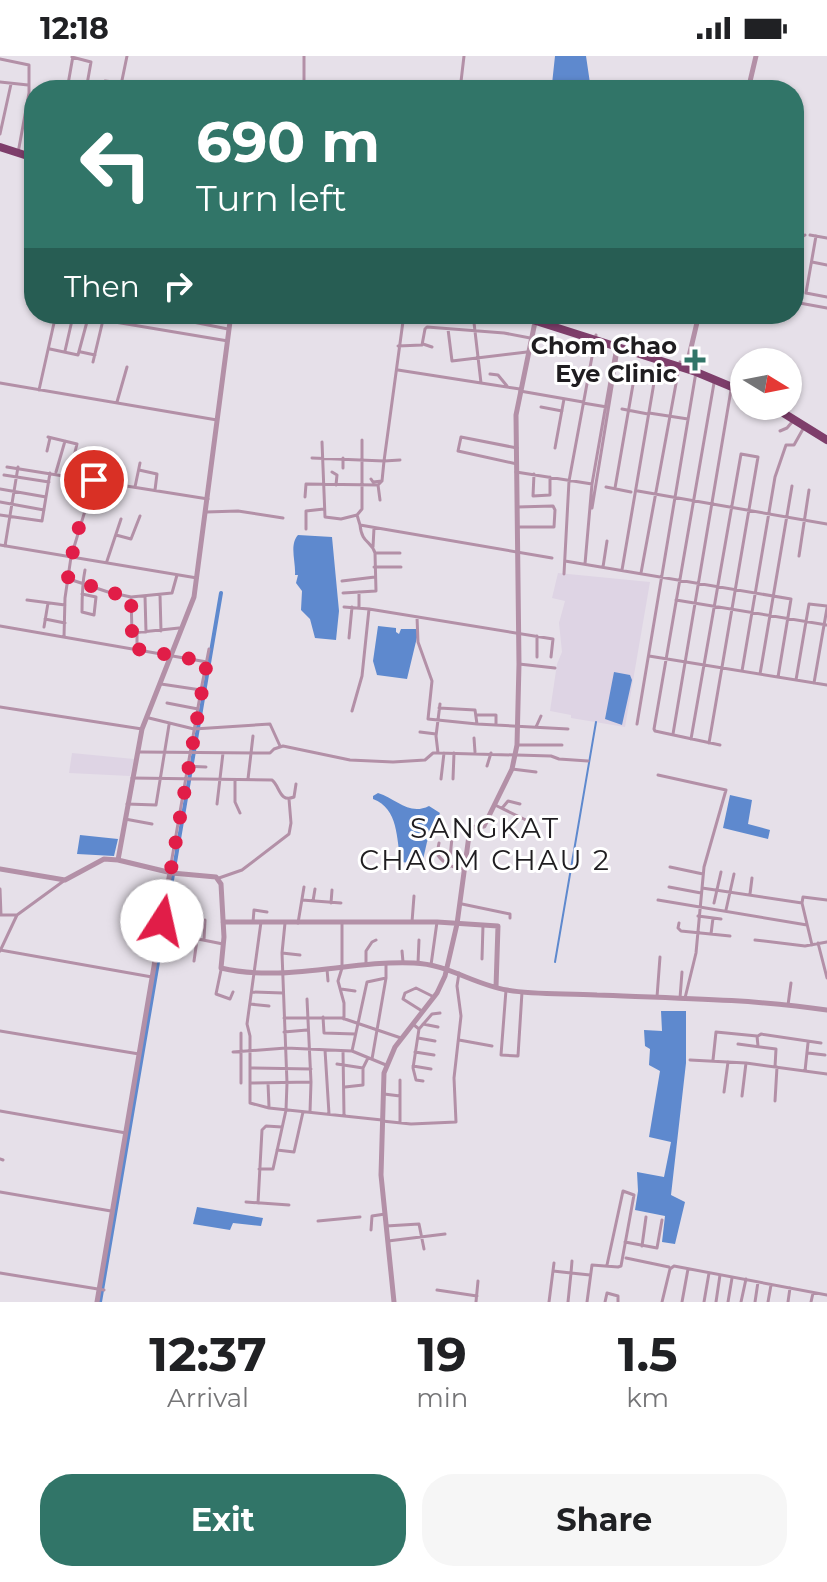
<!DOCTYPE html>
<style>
:root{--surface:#fff;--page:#f6f6f6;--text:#202124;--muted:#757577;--accent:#317568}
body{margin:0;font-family:Montserrat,sans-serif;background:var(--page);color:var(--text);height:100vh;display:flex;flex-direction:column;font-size:30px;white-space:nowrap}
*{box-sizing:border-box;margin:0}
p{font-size:26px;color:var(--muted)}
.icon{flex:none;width:44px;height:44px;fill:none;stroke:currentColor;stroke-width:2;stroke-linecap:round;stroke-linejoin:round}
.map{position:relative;height:1246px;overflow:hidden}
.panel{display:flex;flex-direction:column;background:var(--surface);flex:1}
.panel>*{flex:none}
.top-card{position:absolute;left:24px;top:24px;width:780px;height:244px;border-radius:32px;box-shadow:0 2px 6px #0004;background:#317568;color:#fff;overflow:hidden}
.needle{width:52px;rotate:100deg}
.tools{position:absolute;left:730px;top:292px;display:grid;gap:16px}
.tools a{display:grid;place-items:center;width:72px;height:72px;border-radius:50%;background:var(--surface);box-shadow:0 2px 6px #0004;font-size:40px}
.pin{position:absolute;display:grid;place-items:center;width:68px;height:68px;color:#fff;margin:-34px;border:4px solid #fff;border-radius:50%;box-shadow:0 2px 8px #0007}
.me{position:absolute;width:88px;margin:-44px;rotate:10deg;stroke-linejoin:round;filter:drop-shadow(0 0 6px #0008)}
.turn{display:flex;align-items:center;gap:28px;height:168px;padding:0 40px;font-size:36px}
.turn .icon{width:104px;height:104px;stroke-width:2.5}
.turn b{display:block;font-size:56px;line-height:68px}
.then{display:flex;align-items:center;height:76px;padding:0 40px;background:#0003;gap:16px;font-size:30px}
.eta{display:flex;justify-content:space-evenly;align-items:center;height:136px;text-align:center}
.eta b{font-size:48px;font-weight:700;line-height:56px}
.primary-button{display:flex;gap:16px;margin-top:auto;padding:16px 40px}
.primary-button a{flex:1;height:92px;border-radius:32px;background:var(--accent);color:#fff;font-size:32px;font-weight:700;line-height:92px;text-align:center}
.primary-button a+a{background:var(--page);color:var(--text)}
.status{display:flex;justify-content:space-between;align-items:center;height:56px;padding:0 40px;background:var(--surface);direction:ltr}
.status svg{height:22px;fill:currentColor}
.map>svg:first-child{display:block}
.built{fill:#ded4e4}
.water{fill:#5e89ce}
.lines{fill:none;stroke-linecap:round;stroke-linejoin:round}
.stream{stroke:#5e89ce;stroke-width:2}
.canal{stroke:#5e89ce;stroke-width:4}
.minor{stroke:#b390a7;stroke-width:3}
.tertiary{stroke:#b390a7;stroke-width:5}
.trunk{stroke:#7e3e6b;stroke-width:8}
.route{stroke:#e11d48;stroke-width:14;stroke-dasharray:0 25.2}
.poi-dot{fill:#317568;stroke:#fff;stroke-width:3}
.labels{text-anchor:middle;stroke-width:6;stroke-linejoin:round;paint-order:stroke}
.poi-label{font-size:24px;font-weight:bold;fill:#1f1d20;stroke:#fff;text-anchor:end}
.quarter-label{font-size:28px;letter-spacing:2px;fill:#1f1d20;stroke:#fff}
</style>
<div class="status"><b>12:18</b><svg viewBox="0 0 49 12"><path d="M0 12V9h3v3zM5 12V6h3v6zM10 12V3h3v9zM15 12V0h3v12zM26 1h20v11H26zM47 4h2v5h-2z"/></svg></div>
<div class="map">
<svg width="827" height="1246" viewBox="0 0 827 1246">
<rect width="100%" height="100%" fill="#e6e0e9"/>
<path class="built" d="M558,517L650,526L625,671L571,662V659L550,655L557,608L562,596L559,567L565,545L552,542Z
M72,697L134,703L130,720L69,717Z"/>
<path class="water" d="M555,0H586L591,34H566L552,28Z
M298,479L332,481L339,555L336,584L315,582L310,563L301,554L302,535L296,527L298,519H295C296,506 289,489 298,479Z
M378,570L396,572V576L399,578L401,573H419L407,623L377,619L373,605Z
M614,616L630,619L632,624L622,669L605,663Z
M378,737C397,743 409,760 429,750L440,757L427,786L422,808L401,806C396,782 399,753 373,743V740Z
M730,739L752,744L748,768L770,774L768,783L723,772Z
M80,779L118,783L114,800L77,798Z
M661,955H686V1007L671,1139L685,1146L675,1188L662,1186L665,1160L635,1154L638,1135L637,1116L664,1121L671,1086L649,1081L660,1015L649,1009L650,993L645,990L644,974L662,975Z
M197,1151L263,1162L261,1170L233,1167L230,1174L193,1168Z"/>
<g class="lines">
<path class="stream" d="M555,906L596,666"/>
<path class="canal" d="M100,1246L221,537"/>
<path class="minor" d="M72,1L91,6L86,34
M0,3L29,9V37L18,97
M0,26L28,29
M67,34L73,0
M103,34L105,25L173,33
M120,34L127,0
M304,34V0
M460,34L464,0
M0,78L11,28
M810,179L827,182
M816,180L806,237L827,241
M812,206L827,209
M794,211L800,182L805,179
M794,246L827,252
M61,258L103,264L93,306
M153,258L228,273
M473,258L481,327L520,333
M103,264L228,285
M204,267L205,258
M448,273L452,305L527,296
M423,288L432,291
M398,290L422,289L425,273L427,271L504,277L551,286
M50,293L78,299L88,262
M65,295L73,260
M81,296L95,299
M398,314L481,327
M490,318L498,319L507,330
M0,327L217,364
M714,327L654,673L655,675L720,689
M39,334L56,258
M520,335L583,346
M117,346L127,311
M583,347L607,351
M541,351L562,355
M622,353L648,358
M649,357L688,363
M780,375L787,372L792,366
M48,381L77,388L69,420
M322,386L325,461L341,463L357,459L362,453V384
M517,392L461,381L458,395L517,408
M555,392L564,343
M47,395L50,382
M312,402L384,405L404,258
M7,411L208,443
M343,412V402
M139,414L157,418L155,434
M56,416L65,385
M332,416L337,419L336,429
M516,416L592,428
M534,418L533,440L550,439V421
M4,419L49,426
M371,423L373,426L382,425
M378,429L380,444
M135,431L140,407
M606,431L631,436
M615,432L635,317
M0,433L46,441
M638,435L827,468
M305,441L306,428L378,429L382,425L384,405L400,404
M0,446L44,454
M517,451L553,450L555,454L554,471H518
M592,452L618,294
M206,456L238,455L283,462
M0,459L42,465L50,417
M357,459L360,469L552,502
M306,473V455L324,453
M116,479L131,483L140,460
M0,489L197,522
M5,490L18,411
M373,491L374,472
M375,497H400
M799,500L809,434
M107,505L121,463
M565,505L791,543L778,621
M585,508L592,428L616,291
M374,511H401
M603,511L607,485
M622,514L656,315
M641,517L680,306
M564,518L569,425L596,279
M177,519L172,537L131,541L132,577L179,572
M69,523L108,536L131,541
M342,525L375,521
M343,537L376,535L375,497C371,484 362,488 360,469
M82,538L96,541L94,559L82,556C82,542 82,528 85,514
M160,539L161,575
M145,540L146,576
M27,544L65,549
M676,544L827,569
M344,551L369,553L553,583L551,601
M359,552V536
M417,561L418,586L432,625L428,663L477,668
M45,563L65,567
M0,570L207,606
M44,571L48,547
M64,581L65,542L71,501L94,425
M349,582L352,551
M137,593V577
M649,600L827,629
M537,601V580
M519,608L555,612
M742,615L775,421L786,389H794L803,373
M760,618L792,430
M796,624L809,548L827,550
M814,627L827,552
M161,628L201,634L170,814
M201,634L209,593
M167,647L198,653
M0,651L142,673
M439,652L475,654L477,668L568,673
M352,655L362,620L369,553
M476,659H496V669
M149,662L194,673L270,668L280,690
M637,668L696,316
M536,671L541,660
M420,676L436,678
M673,678L731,334
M474,682L475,696
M691,683L741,398L758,401L709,687
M518,689H562
M140,696L270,697L274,693L283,690L350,704L393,706L425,704L433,697H438L551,700L559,703L588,705
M438,697L436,680L440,648
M183,710L206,711
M487,710L491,697
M512,713L536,716
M658,719L726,734L704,811L696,897L685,942
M132,722L272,724C280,730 279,747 294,741L296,728
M248,723L253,680
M441,723L444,697
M453,723L454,697
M235,724V746L240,757
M127,748L156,749L169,669
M217,748L223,697
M495,749L528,765
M503,751L508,745L520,748
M125,763L152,768
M439,787L437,798C445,809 451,811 464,813
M449,811L452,782
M670,811L703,818
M219,822L242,814L289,778L291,767L289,743
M669,831L701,837
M702,832L802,847L803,841L827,844
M0,833L1,859
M750,838L752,822
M302,844L341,847
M658,844L807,869
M313,845L315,833
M331,847L332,834
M714,847L721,816
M802,847L812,889
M462,848L510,858V862
M726,854L734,818
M192,857L193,882L223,888
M0,859H16
M698,860L721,863
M253,866L254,854L267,856
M261,866L247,968L250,980V1047L269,1052L382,1064
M342,866V912L338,925L344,947V963
M412,866L414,840
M298,867L304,831
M679,867L678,872L681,875L730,880
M711,878L713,862
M204,884L205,864
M755,884L805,890L827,886
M818,887L827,922
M0,894L152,921
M0,895L17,859L65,824
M402,895L403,906
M282,897L300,899
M482,903L483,869
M194,905L197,884
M418,907L419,884
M366,908V895L372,886L376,884
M431,909L437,866
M327,913L328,925
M221,914L216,938L230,943L233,936
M341,933L355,935
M506,934L501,999L518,1000L522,936
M252,936L283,937
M657,941L660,901
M680,942L682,916
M307,943L311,1026L310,1056
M250,948L269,950
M788,949L791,927
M422,955L403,943L405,937L416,932L434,941
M323,961L324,977L355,978
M284,962H342L401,982
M423,968L438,971
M414,969L419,973L413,1012L416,1024L423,1025
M419,973L432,958L440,957
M0,975L139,998
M284,976L307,974
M758,980L761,978L821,987
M418,982L435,985
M459,984L492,990
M738,988L776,993L775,1011
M325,994L329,1058
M343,995L344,1059
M352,995L367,926L386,922
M233,996L286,992L352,995L386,1009
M415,996L434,999
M808,997L825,999
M372,1003L386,922V908
M690,1004L746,1007L827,1018
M713,1004L716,976L757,980L758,990
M337,1008L363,1012
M413,1010L431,1013
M251,1012L311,1013
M805,1015L808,987
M400,1024V1067
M241,1027V977
M250,1027L311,1026
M268,1027L269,1051
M345,1031L363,1029V1012L368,1002
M724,1036L728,1006
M384,1038L400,1040
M742,1040L746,1007
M775,1045L777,1011
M0,1055L126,1077
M382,1065L411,1068L456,1066L454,1022L461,960L457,930L459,917
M277,1094L294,1096L303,1056
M0,1103L3,1104
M259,1113H273L286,1054L287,1027L282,897L285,867
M0,1136L111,1155
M246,1146L289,1149
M258,1147L262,1074L266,1070L282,1071
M318,1165L360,1161
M386,1170L419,1168L424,1193
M371,1174L372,1160L385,1158
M388,1185L445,1178
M625,1186L657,1192L662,1164
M642,1190L646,1161
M626,1202L669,1211
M572,1205L571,1217L590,1219
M553,1215L571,1217L568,1246
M0,1217L104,1234
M437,1234L477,1240
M476,1246L478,1225
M549,1246L554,1207
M587,1246L592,1209L618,1211L621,1210L634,1139L623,1135L607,1209
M605,1246L607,1237L618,1240V1246
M662,1246L670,1213L674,1210L827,1239
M682,1246L688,1213
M704,1246L709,1217
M716,1246L720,1219
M728,1246L732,1222
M741,1246L746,1223
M755,1246L758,1226
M768,1246L771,1229
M788,1246L790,1232
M811,1246L813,1237"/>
<path class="tertiary" d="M748,34L756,0
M686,313L699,258
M118,804L142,673L194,541L231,258
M0,813L65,824L104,803L118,804L172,817L216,821L221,828L224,881L221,912C285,927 350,904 414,907C447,908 475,929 507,934C536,939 567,937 597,939C674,942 751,943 827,954
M223,866H437L498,870L496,931
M97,1246L170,816
M394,1246L381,1119L384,1017L395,991L437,937L445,920L457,868L470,772L484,770L512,713L517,689L519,608L516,359L535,266"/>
<path class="trunk" d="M0,91L34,102
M514,258L696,316L744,336
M772,350L827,384"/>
</g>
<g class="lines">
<path class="route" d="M94,424L75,484L68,522L108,536L131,541L132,577H137V593L207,606L162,865"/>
</g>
<path class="poi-dot" d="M691 292h8v8h8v8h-8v8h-8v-8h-8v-8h8z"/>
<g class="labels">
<g class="poi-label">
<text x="677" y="298">Chom Chao<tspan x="677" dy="28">Eye Clinic</tspan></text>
</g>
<g class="quarter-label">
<text x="485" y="782">SANGKAT<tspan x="485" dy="32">CHAOM CHAU 2</tspan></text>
</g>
</g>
</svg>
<div class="tools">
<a><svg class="needle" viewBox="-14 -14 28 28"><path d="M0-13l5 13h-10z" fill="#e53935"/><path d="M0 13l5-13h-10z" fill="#757577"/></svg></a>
</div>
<div class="pin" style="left:94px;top:424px;background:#d93025"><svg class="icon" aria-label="arrive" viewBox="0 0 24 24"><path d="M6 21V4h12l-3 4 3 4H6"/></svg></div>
<svg class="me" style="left:162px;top:865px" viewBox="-20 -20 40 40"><circle r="19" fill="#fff"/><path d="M0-13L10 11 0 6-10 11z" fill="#e11d48"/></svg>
<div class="top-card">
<div class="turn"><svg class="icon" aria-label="left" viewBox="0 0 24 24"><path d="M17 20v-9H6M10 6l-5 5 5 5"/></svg><div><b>690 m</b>Turn left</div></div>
<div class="then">Then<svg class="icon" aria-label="right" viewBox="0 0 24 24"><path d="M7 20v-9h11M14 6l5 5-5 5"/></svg></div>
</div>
</div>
<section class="panel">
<div class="eta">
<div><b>12:37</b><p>Arrival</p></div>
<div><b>19</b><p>min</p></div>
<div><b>1.5</b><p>km</p></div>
</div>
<div class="primary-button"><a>Exit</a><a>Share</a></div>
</section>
